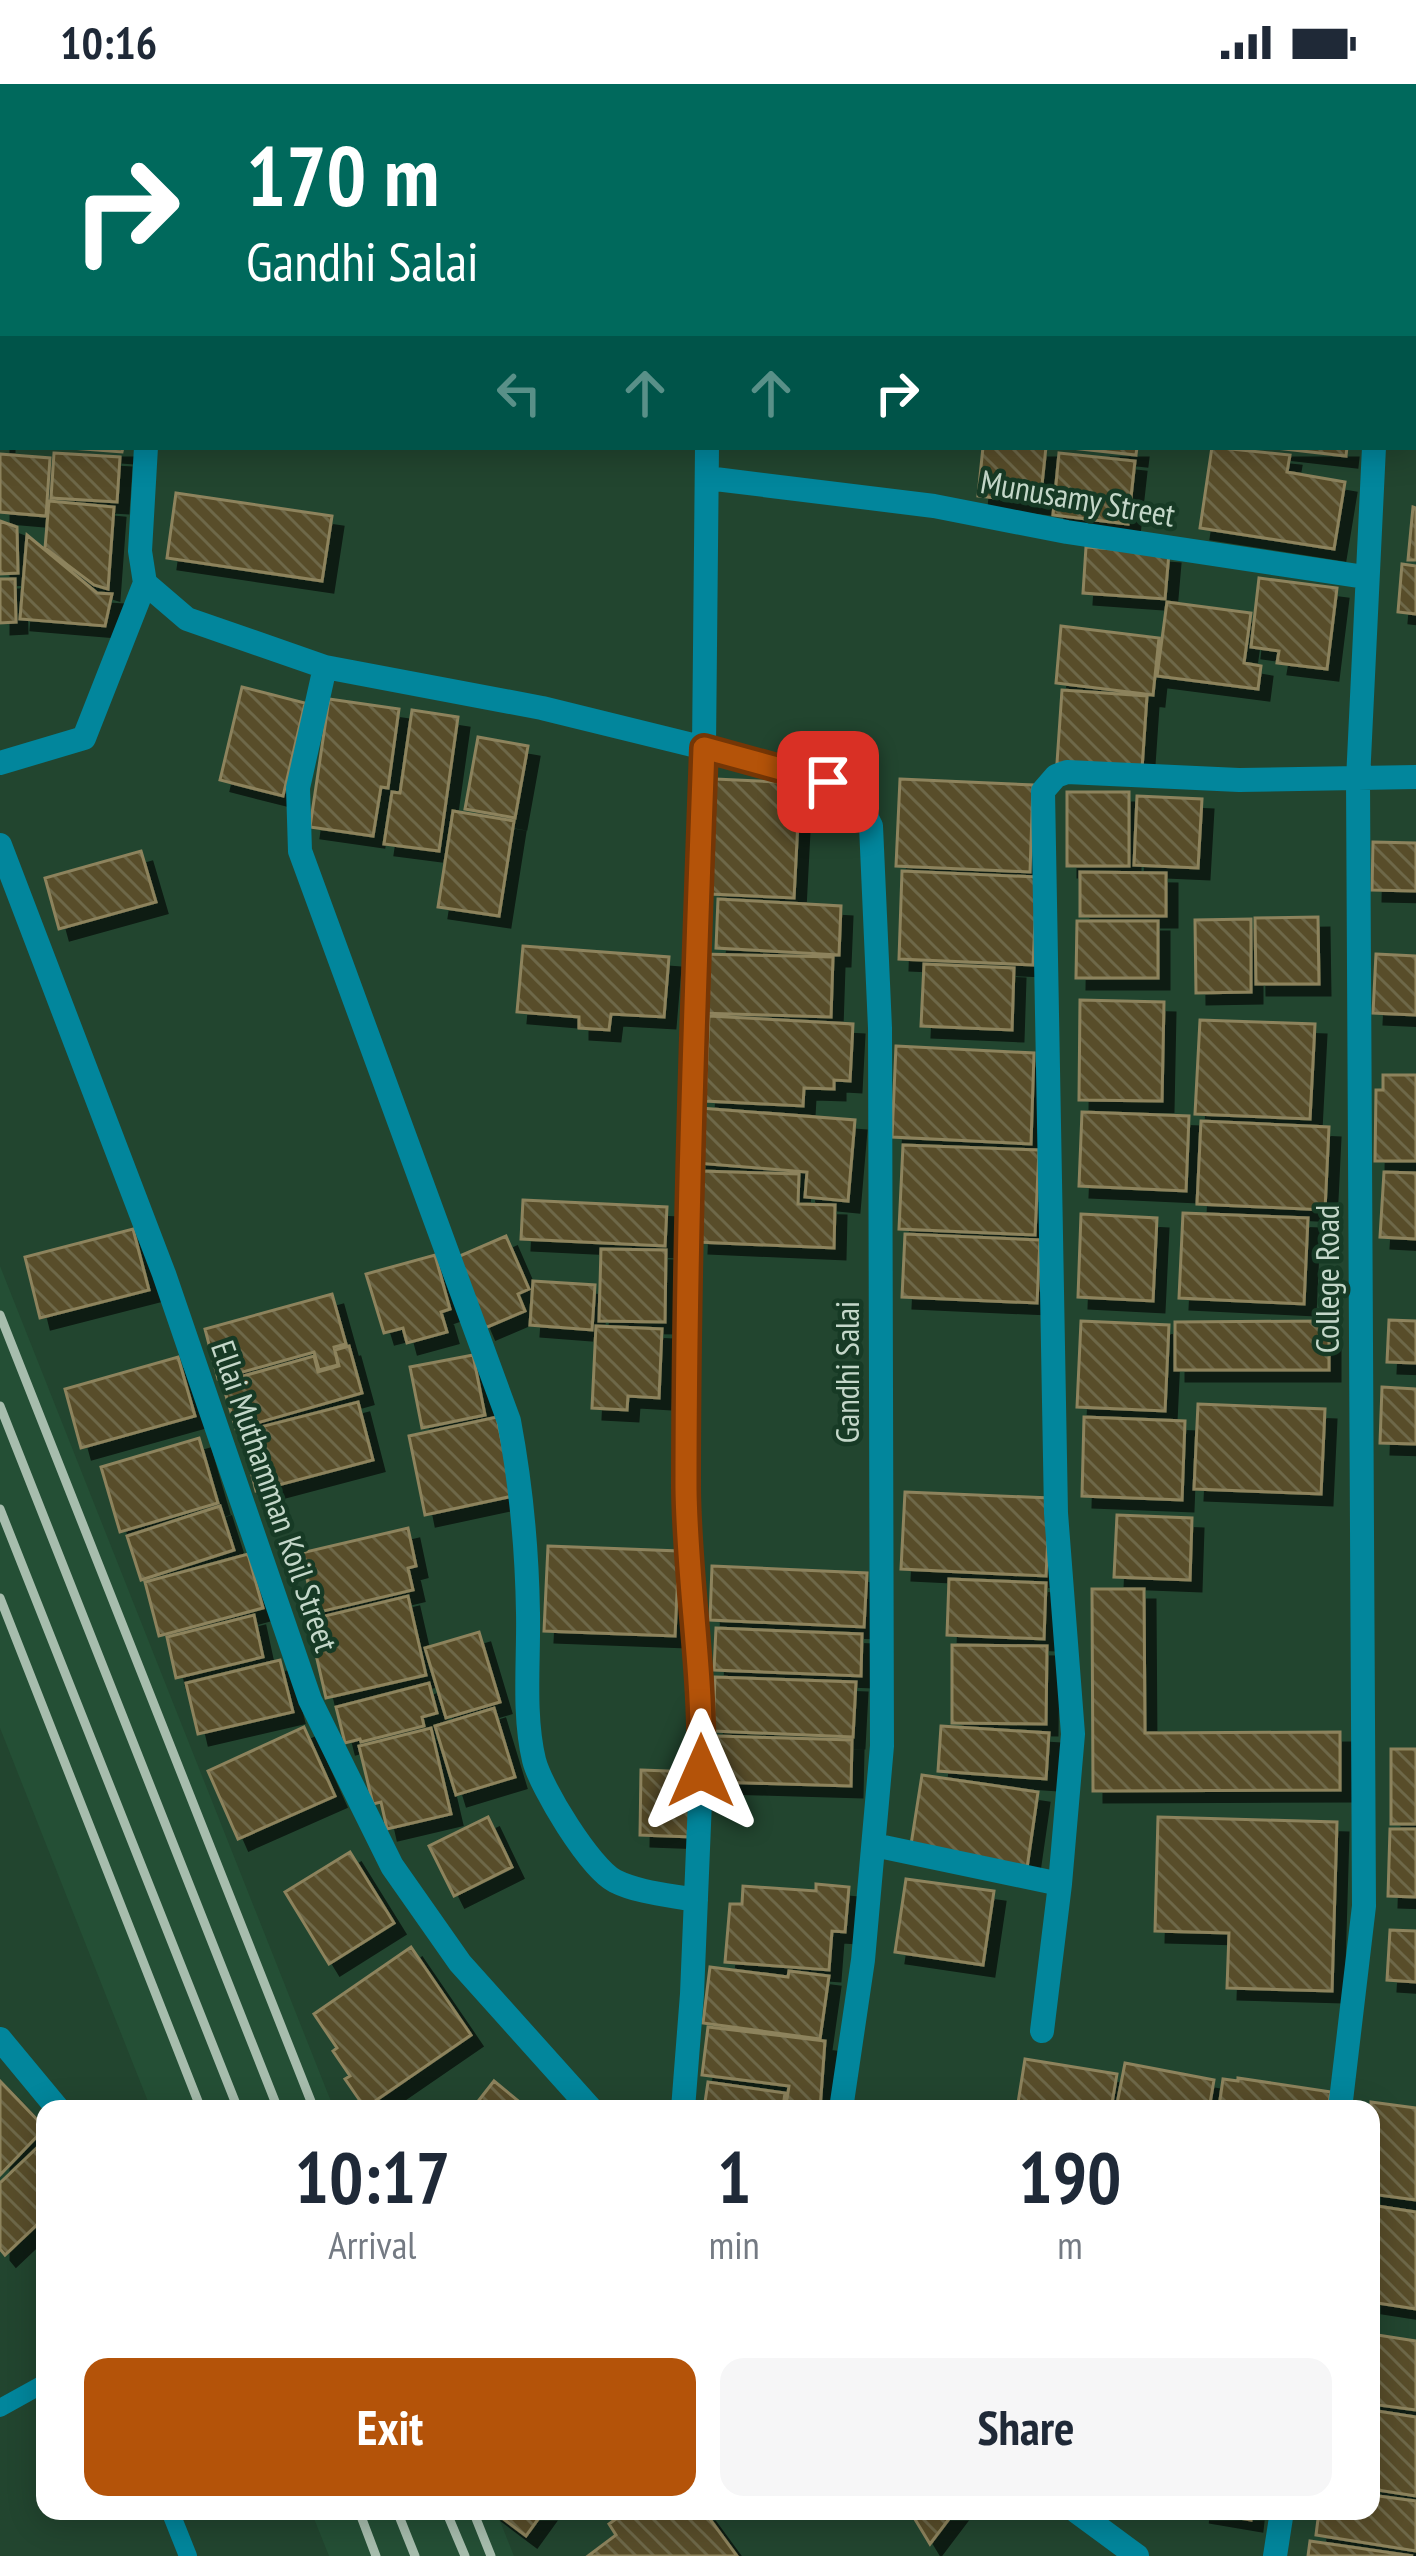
<!DOCTYPE html>
<style>
:root{--surface:#fff;--page:#f6f6f7;--text:#1f2937;--muted:#747a83;--accent:#b45309}
body{margin:0;font-family:"PT Sans Narrow",sans-serif;background:var(--page);color:var(--text);height:100vh;display:flex;flex-direction:column;font-size:45px;white-space:nowrap}
*{box-sizing:border-box;margin:0}
p{font-size:39px;color:var(--muted)}
.icon{flex:none;width:66px;height:66px;fill:none;stroke:currentColor;stroke-width:2;stroke-linecap:round;stroke-linejoin:round}
.map{position:relative;flex:1;overflow:hidden}
.panel{position:absolute;left:36px;top:2016px;width:1344px;height:420px;display:flex;flex-direction:column;background:var(--surface);border-radius:24px;box-shadow:0 6px 30px #0003}
.panel>*{flex:none}
.hud{position:absolute;left:0px;top:0px;width:1416px;height:366px;box-shadow:0 6px 30px #0003;background:#00695c;color:#fff;overflow:hidden}
.pin{position:absolute;display:grid;place-items:center;width:102px;height:102px;color:#fff;margin:-51px;border-radius:24px;box-shadow:0 6px 18px #0006}
.me{position:absolute;width:132px;margin:-66px;rotate:0deg;stroke-linejoin:round;filter:drop-shadow(0 0 9px #0008)}
.turn{display:flex;align-items:center;gap:42px;height:252px;padding:0 48px;font-size:54px}
.turn .icon{width:156px;height:156px;stroke-width:2.5}
.turn b{display:block;font-size:84px;line-height:102px}
.lanes{display:flex;align-items:center;height:114px;padding:0 48px;background:#0003;justify-content:center;gap:60px;direction:ltr}
.lanes .off{opacity:.35}
.eta{display:flex;justify-content:space-evenly;align-items:center;height:204px;text-align:center}
.eta b{font-size:72px;font-weight:600;line-height:84px}
.action{display:flex;gap:24px;margin-top:auto;padding:24px 48px}
.action a{flex:1;height:138px;border-radius:24px;background:var(--accent);color:#fff;font-size:48px;font-weight:600;line-height:138px;text-align:center}
.action a+a{background:var(--page);color:var(--text)}
.status{display:flex;justify-content:space-between;align-items:center;height:84px;padding:0 60px;background:var(--surface);direction:ltr}
.status svg{height:33px;fill:currentColor}
.map>svg:first-child{display:block}
.built{fill:#244f35}
.building{fill:url(#building-back-hatch);stroke:#8d835d;stroke-width:3;filter:url(#shadow)}
.lines{fill:none;stroke-linecap:round;stroke-linejoin:round}
.service{stroke:#02869c;stroke-width:18}
.minor{stroke:#02869c;stroke-width:24}
.tertiary{stroke:#02869c;stroke-width:24}
.rail{stroke:#a7bdad;stroke-width:9}
.route-casing{stroke:#753606;stroke-width:30}
.route{stroke:#b45309;stroke-width:21}
.labels{text-anchor:middle;stroke-width:9;stroke-linejoin:round;paint-order:stroke}
.street-label{font-size:33px;fill:#c4d7c9;stroke:#173a25}
</style>
<div class="status"><b>10:16</b><svg viewBox="0 0 49 12"><path d="M0 12V9h3v3zM5 12V6h3v6zM10 12V3h3v9zM15 12V0h3v12zM26 1h20v11H26zM47 4h2v5h-2z"/></svg></div>
<div class="map">
<svg width="1416" height="2472" viewBox="0 0 1416 2472">
<defs>
<pattern id="building-back-hatch" width="6" height="6" patternUnits="userSpaceOnUse" patternTransform="scale(3)"><rect width="6" height="6" fill="#584e2a"/><path d="M-1 5l2 2M0 0l6 6M5-1l2 2" fill="none" stroke="#6e6748"/></pattern>
<filter id="shadow"><feDropShadow dx="11" dy="11" stdDeviation="0" flood-color="#0009"/></filter>
</defs>
<rect width="100%" height="100%" fill="#22452f"/>
<path class="built" d="M0,1182L334,2025H151L0,1644Z
M311,2427H496L514,2472H329Z"/>
<path class="building" d="M10,0H115V3Z
M129,0H210L129,3Z
M216,0H328L215,3Z
M0,163H3V234L0,233Z
M1415,259H1416V358H1413Z
M0,286L3,287V359L0,358Z
M57,363H123L122,368Z
M983,363H1046L1040,419L978,412Z
M1062,363H1137L1136,371Z
M1212,363L1290,371L1287,388L1345,398L1334,465L1200,444Z
M1267,363H1347L1346,372Z
M54,369L120,373L117,418L51,414Z
M1059,369L1135,377L1128,440L1053,431Z
M0,370L50,374L46,432L0,428Z
M176,409L332,432L322,497L167,474Z
M49,417L114,423L108,505L94,501L45,464Z
M1413,423L1416,424V476H1408Z
M0,437L17,443L18,489L0,490Z
M27,451L97,509L112,510L105,542L20,535Z
M1086,463L1169,469L1165,515L1083,509Z
M1402,480L1416,482V530L1398,528Z
M1259,494L1337,504L1327,585L1277,579L1279,567L1251,563Z
M0,495H15L16,538L0,539Z
M1167,518L1251,529L1244,579L1261,582L1258,605L1157,592Z
M1061,542L1159,554L1153,611L1056,599Z
M242,603L305,619L283,712L220,696Z
M1062,606L1147,612L1142,685L1057,679Z
M329,615L399,625L388,704L381,703L373,752L310,743Z
M412,626L458,633L439,767L384,760L392,708L400,709Z
M478,653L528,662L515,734L465,725Z
M715,695L800,699L794,814L710,810Z
M900,695L1033,701L1030,788L896,782Z
M1067,708H1129V782H1067Z
M1137,712L1202,715L1198,784L1134,781Z
M453,727L514,737L499,832L438,823Z
M1373,758L1416,759V807L1372,806Z
M141,767L156,818L59,845L45,794Z
M902,787L1037,793L1033,881L899,875Z
M1080,788L1166,789V832H1080Z
M718,815L841,822L839,871L716,864Z
M1318,833L1319,900H1256L1255,834Z
M1251,835V908L1196,909L1195,836Z
M1077,837H1158V894H1076Z
M523,862L669,873L664,933L611,930L609,946L579,944V933L517,928Z
M701,870L833,873L831,933L699,929Z
M1376,870L1416,872V931L1373,929Z
M924,880L1014,884L1012,946L921,942Z
M1080,916L1164,918L1162,1017L1079,1016Z
M709,932L853,940L850,997L834,996V1005L804,1004L803,1022L705,1017Z
M1200,936L1315,940L1310,1035L1195,1030Z
M896,962L1034,969L1031,1060L892,1053Z
M1383,991H1416V1077H1375L1376,1006H1383Z
M700,1024L855,1036L848,1117L805,1113L807,1088L696,1079Z
M1082,1028L1189,1032L1186,1107L1079,1102Z
M1201,1037L1329,1043L1325,1126L1197,1120Z
M903,1061L1039,1066L1035,1151L899,1145Z
M701,1087L799,1090L798,1120L835,1121L834,1164L698,1158Z
M1384,1088L1416,1089V1155L1380,1153Z
M523,1116L667,1123L665,1162L521,1155Z
M1183,1129L1308,1134L1304,1220L1179,1214Z
M1081,1130L1157,1134L1153,1217L1078,1213Z
M133,1145L149,1206L40,1234L25,1173Z
M905,1150L1040,1156L1037,1219L902,1213Z
M506,1152L529,1205L518,1210L525,1227L485,1244L455,1174Z
M601,1165L666,1166L665,1238L599,1237Z
M435,1171L450,1225L441,1228L447,1248L407,1259L403,1244L384,1249L366,1190Z
M533,1197L595,1201L592,1246L530,1241Z
M332,1210L346,1260L334,1263L338,1281L319,1286L314,1268L218,1295L205,1245Z
M1389,1236L1416,1237V1279L1387,1278Z
M1081,1237L1169,1241L1165,1327L1077,1323Z
M1329,1237V1286H1175V1238Z
M596,1242L662,1245L659,1314L628,1312L627,1326L592,1324Z
M349,1262L362,1309L236,1345L222,1298L314,1272L318,1288L339,1282L335,1266Z
M473,1271L485,1331L422,1344L410,1283Z
M178,1273L195,1332L81,1364L65,1305Z
M1382,1303L1416,1305V1360L1380,1359Z
M358,1318L373,1376L256,1407L241,1348Z
M1198,1320L1325,1325L1321,1410L1194,1405Z
M497,1333L513,1412L425,1431L409,1352Z
M1084,1333L1185,1337L1182,1416L1082,1412Z
M199,1354L218,1419L120,1448L101,1383Z
M905,1408L1050,1414L1046,1492L901,1485Z
M220,1422L234,1466L141,1496L127,1452Z
M1117,1431L1192,1434L1190,1496L1114,1493Z
M408,1444L416,1482L408,1484L413,1506L315,1529L301,1469Z
M548,1462L679,1467L675,1552L544,1547Z
M248,1470L263,1524L159,1552L145,1498Z
M712,1482L867,1489L864,1543L710,1536Z
M949,1495L1046,1499L1044,1555L947,1551Z
M1092,1505H1144L1145,1649L1340,1648V1706L1093,1707Z
M408,1512L426,1591L326,1614L308,1536Z
M254,1531L263,1573L176,1594L167,1553Z
M716,1544L862,1550L861,1592L714,1586Z
M479,1548L500,1618L446,1634L425,1564Z
M952,1561L1047,1562L1046,1640L952,1639Z
M280,1576L293,1628L198,1650L186,1599Z
M715,1593L856,1598L853,1653L713,1647Z
M429,1599L437,1629L422,1633L424,1642L361,1658L360,1655L345,1659L336,1623Z
M494,1624L515,1693L456,1711L435,1642Z
M941,1642L1049,1649L1046,1695L938,1687Z
M304,1643L335,1712L238,1755L208,1687Z
M431,1644L451,1730L387,1745L381,1718L373,1720L359,1662Z
M717,1652L852,1656L851,1702L715,1698Z
M1391,1665H1416V1740H1391Z
M641,1686L695,1688L692,1753L640,1751Z
M922,1691L1038,1708L1027,1784L910,1767Z
M488,1733L512,1783L454,1812L429,1762Z
M1158,1733L1337,1738L1332,1907L1227,1904L1229,1849L1155,1847Z
M1390,1745H1416V1813L1388,1812Z
M350,1768L394,1839L329,1880L285,1808Z
M906,1795L994,1807L983,1881L895,1868Z
M816,1800L849,1803L845,1848L832,1847L829,1886L725,1878L730,1820H742L743,1802L816,1807Z
M1390,1846L1416,1847V1898L1387,1896Z
M411,1863L471,1951L365,2024L345,1995L350,1992L333,1967L337,1964L314,1930Z
M710,1883L788,1893L789,1887L829,1892L820,1955L703,1939Z
M708,1943L825,1957L820,2025L786,2022L789,2002L702,1991Z
M1025,1975L1117,1990L1111,2025H1017Z
M1125,1979L1214,1996L1209,2025H1116Z
M1238,1994L1331,2008L1328,2025L1219,2023L1223,1995L1238,1997Z
M0,1997L45,2044L0,2091Z
M494,1997L528,2025H472Z
M708,1998L785,2009L783,2023L792,2025H704Z
M1371,2018L1416,2024V2116L1371,2110Z
M42,2059L45,2062V2133L5,2171L0,2165V2099Z
M1371,2121L1416,2128V2225L1371,2218Z
M1371,2250L1416,2257V2326L1371,2320Z
M1371,2326L1416,2333V2412L1371,2405Z
M1371,2411L1416,2417V2467L1316,2451L1319,2427H1371Z
M493,2427H544L526,2452Z
M627,2427H704L737,2472H588L616,2451L609,2440Z
M910,2427H955L930,2460Z
M1198,2427H1252L1251,2436Z
M1310,2457L1413,2472H1308Z"/>
<g class="lines">
<path class="service" d="M0,2324L45,2299
M170,2427L188,2472"/>
<path class="minor" d="M689,0V3
M1399,3V0
M1413,230L1416,231
M146,363L140,467L145,499L187,535L325,583L542,624L786,684L855,711L871,742L880,944L882,1662L863,1876L841,2025
M707,394L934,422L1067,448L1365,493
M325,583L298,704L300,767L509,1337C521,1401 527,1464 528,1529C529,1576 523,1630 534,1676C541,1704 590,1784 615,1797C639,1809 670,1811 696,1816
M0,679L84,654L145,499
M0,761L164,1190L310,1616L392,1782L460,1879L591,2025
M874,1761L1060,1800L1073,1650L1056,1429L1043,707L1056,692L1067,688L1239,696L1416,693
M1042,1947L1060,1800
M0,1955L58,2025
M683,2025L692,1910L703,1644L686,1411L690,1073L704,664L707,363
M1340,2025L1364,1822L1358,696L1374,363
M1076,2427L1137,2472
M1275,2472L1282,2427"/>
<path class="tertiary" d="M391,0V3
M564,3L577,0
M0,38L3,39
M0,82H3
M0,127H3"/>
<path class="rail" d="M0,1231L314,2025
M0,1322L278,2025
M0,1425L238,2025
M0,1514L201,2025
M359,2427L376,2472
M397,2427L415,2472
M446,2427L465,2472
M473,2427L491,2472"/>
</g>
<g class="lines">
<defs>
<path id="route" d="M701,1687C704,1592 687,1498 686,1404C686,1157 695,910 704,664L828,698"/>
</defs>
<use href="#route" class="route-casing"/>
<use href="#route" class="route"/>
</g>
<g class="labels">
<g class="street-label">
<text transform="translate(1078 414) rotate(10)" y="12">Munusamy Street</text>
<text transform="translate(1327 1195) rotate(-90)" y="12">College Road</text>
<text transform="translate(847 1288) rotate(-90)" y="12">Gandhi Salai</text>
<text transform="translate(275 1412) rotate(71)" y="12">Ellai Muthamman Koil Street</text>
</g>
</g>
</svg>
<div class="pin" style="left:828px;top:698px;background:#d93025"><svg class="icon" aria-label="arrive" viewBox="0 0 24 24"><path d="M6 21V4h12l-3 4 3 4H6"/></svg></div>
<svg class="me" style="left:701px;top:1687px" viewBox="-20 -20 40 40"><path d="M0-17L14 15 0 8-14 15z" fill="#b45309" stroke="#fff" stroke-width="4"/></svg>
<div class="hud">
<div class="turn"><svg class="icon" aria-label="right" viewBox="0 0 24 24"><path d="M7 20v-9h11M14 6l5 5-5 5"/></svg><div><b>170 m</b>Gandhi Salai</div></div>
<div class="lanes"><svg class="icon off" aria-label="left" viewBox="0 0 24 24"><path d="M17 20v-9H6M10 6l-5 5 5 5"/></svg><svg class="icon off" aria-label="ahead" viewBox="0 0 24 24"><path d="M12 20V5M6 11l6-6 6 6"/></svg><svg class="icon off" aria-label="ahead" viewBox="0 0 24 24"><path d="M12 20V5M6 11l6-6 6 6"/></svg><svg class="icon" aria-label="right" viewBox="0 0 24 24"><path d="M7 20v-9h11M14 6l5 5-5 5"/></svg></div>
</div>
<section class="panel">
<div class="eta">
<div><b>10:17</b><p>Arrival</p></div>
<div><b>1</b><p>min</p></div>
<div><b>190</b><p>m</p></div>
</div>
<div class="action"><a>Exit</a><a>Share</a></div>
</section>
</div>
